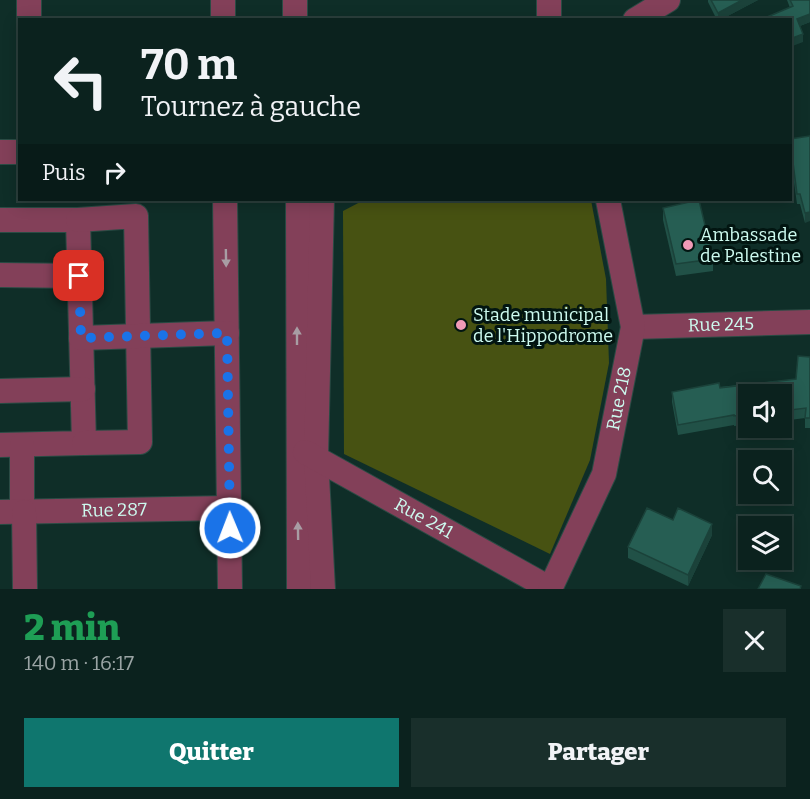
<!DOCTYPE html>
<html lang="fr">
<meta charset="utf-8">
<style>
:root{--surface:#0b221e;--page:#192f2b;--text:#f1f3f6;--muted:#9aa4a4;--line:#2b3f3c;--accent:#0f766e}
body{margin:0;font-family:Bitter,serif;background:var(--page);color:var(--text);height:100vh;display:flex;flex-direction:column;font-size:22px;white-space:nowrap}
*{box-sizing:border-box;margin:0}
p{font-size:20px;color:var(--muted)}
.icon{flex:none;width:33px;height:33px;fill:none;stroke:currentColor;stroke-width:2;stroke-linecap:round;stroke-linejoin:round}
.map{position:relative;height:589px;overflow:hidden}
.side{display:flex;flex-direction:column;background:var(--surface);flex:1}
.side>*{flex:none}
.banner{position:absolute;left:18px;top:18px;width:774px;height:183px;border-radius:0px;box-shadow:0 3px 15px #0003,0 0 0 2px var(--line);background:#0b221e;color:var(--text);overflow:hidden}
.buttons{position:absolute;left:738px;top:384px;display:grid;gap:12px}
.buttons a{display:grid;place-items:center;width:54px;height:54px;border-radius:0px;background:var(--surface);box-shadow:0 3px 15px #0003,0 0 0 2px var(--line);font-size:30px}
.pin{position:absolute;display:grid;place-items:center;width:51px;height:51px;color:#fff;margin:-26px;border-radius:12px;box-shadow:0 3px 9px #0006}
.me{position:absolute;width:66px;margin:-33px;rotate:359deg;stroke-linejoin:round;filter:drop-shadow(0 0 4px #0008)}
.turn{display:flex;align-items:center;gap:21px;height:126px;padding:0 24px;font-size:27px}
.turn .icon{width:78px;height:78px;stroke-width:2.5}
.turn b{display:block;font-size:42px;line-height:51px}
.then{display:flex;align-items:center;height:57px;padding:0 24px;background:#0003;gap:12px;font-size:22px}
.round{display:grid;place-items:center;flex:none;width:63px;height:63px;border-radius:0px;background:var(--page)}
.summary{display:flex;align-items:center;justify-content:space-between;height:102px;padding:0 24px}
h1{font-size:36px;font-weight:800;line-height:45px;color:#1e9e55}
.action{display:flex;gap:12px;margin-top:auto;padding:12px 24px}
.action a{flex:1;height:69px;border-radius:0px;background:var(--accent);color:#fff;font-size:24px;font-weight:800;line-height:69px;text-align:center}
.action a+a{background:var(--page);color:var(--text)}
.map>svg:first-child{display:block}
.green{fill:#475212}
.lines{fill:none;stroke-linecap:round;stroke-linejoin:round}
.minor-casing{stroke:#2a4b44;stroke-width:26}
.minor{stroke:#834059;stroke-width:24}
.wall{fill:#215147}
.shaded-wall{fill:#1b423a}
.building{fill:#265e53;stroke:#1b423a;stroke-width:1.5}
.oneway{fill:#a89da4}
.route{stroke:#1a73e8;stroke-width:10;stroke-dasharray:0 18}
.poi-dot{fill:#f09ab7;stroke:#021511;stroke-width:2}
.labels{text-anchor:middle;stroke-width:6;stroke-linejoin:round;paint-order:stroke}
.poi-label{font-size:18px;fill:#cdfaef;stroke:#021511;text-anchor:start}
.street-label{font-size:18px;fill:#cdfaef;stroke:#021511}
</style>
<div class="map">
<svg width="810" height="589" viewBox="0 0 810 589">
<rect width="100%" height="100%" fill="#0f2e28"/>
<path class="green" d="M364,200H591L606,279L609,363L590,460L550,554L344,454L343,211Z"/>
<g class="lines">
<defs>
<g id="minor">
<path d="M29,0V20"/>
<path d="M223,0V20"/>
<path d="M295,0V20"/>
<path d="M549,0V20"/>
<path d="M635,20L668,0"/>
<path d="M0,152H20"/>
<path d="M225,200L230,589"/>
<path d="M298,200L299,589"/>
<path d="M322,200L316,457L323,589"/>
<path d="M0,220H78L84,443L0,445"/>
<path d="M78,220L136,216L140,442L84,443"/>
<path d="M0,275L79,276"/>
<path id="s1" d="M633,327L810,322"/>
<path d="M81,338L227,333"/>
<path d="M0,391L83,389"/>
<path d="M22,445V512"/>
<path id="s2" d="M305,452L551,589"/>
<path id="s3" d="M0,512L229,508"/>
<path d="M24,512L25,589"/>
<path id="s4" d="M550,589L604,474L633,327L608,200"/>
</g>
</defs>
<use href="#minor" class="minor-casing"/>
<use href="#minor" class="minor"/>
</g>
<path class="wall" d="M708,0H758L720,20H717L708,2Z
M787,0H810V22L800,26L803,42Z
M810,136L805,223L800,204H797L790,153V139Z
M663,208L713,259V271L676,276L663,220Z
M810,357V428H805V418L782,421V394H748V425L734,426V425L678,435L672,402V392L796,379Z
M673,520L712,535L688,586L628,558V547Z"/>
<path class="shaded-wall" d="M742,0H758L720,20H718V13Z
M810,14V22L797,27V19Z
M803,34V42L790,47V39Z
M810,212V221L805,223V213Z
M712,524V535L688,586V575Z"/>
<path class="building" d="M711,0H742L718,13Z
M790,0H810V14L797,19L803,34L790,39V20H760L793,6Z
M810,136V212L805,213L800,194H797L790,139Z
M698,200H699L713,259L676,264L663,208Z
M798,356L810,357V418H805L806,408L782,411V394H748V414L734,416V415L678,425L672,392L719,383L720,388L796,379Z
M647,508L673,520L678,508L712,524L688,575L628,547Z
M766,574L801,586L800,589H758Z"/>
<defs><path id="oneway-solid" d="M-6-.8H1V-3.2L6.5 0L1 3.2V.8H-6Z" transform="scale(1.5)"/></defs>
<g class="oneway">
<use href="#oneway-solid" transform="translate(226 258) rotate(89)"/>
<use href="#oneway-solid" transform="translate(297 336) rotate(-90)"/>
<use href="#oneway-solid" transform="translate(298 531) rotate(-91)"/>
</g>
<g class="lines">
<path class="route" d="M79,276L81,338L227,333L230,528"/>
</g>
<g class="poi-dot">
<circle cx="688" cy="245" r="6"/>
<circle cx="461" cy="325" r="6"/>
</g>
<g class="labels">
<g class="poi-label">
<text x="700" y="241">Ambassade<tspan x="700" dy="21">de Palestine</tspan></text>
<text x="473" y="321">Stade municipal<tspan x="473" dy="21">de l'Hippodrome</tspan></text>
</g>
<g class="street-label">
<text dy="6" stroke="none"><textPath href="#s1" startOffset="88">Rue 245</textPath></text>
<text dy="6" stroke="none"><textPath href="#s4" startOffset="204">Rue 218</textPath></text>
<text dy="6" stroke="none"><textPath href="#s3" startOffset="114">Rue 287</textPath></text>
<text dy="6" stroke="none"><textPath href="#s2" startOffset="136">Rue 241</textPath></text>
</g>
</g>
</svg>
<div class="buttons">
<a><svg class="icon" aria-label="sound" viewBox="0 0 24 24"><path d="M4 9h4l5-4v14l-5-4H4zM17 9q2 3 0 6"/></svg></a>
<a><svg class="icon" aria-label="search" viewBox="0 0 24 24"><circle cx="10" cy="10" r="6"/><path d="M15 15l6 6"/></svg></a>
<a><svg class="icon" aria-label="layers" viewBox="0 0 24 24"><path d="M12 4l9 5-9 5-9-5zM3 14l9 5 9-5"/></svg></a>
</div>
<div class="pin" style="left:79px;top:276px;background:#d93025"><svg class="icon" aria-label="arrive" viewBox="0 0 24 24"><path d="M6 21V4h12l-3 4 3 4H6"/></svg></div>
<svg class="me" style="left:230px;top:528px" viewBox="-20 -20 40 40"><circle r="17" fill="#1a73e8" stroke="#fff" stroke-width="3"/><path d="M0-11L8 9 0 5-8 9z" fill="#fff"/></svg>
<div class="banner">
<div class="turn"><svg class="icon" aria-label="left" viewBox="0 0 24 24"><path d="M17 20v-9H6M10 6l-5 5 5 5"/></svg><div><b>70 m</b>Tournez à gauche</div></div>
<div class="then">Puis<svg class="icon" aria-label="right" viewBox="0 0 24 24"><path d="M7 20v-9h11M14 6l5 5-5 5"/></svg></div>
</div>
</div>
<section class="side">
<div class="summary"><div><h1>2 min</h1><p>140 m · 16:17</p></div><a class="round"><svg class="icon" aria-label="close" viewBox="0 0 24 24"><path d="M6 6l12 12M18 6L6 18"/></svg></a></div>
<div class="action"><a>Quitter</a><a>Partager</a></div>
</section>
